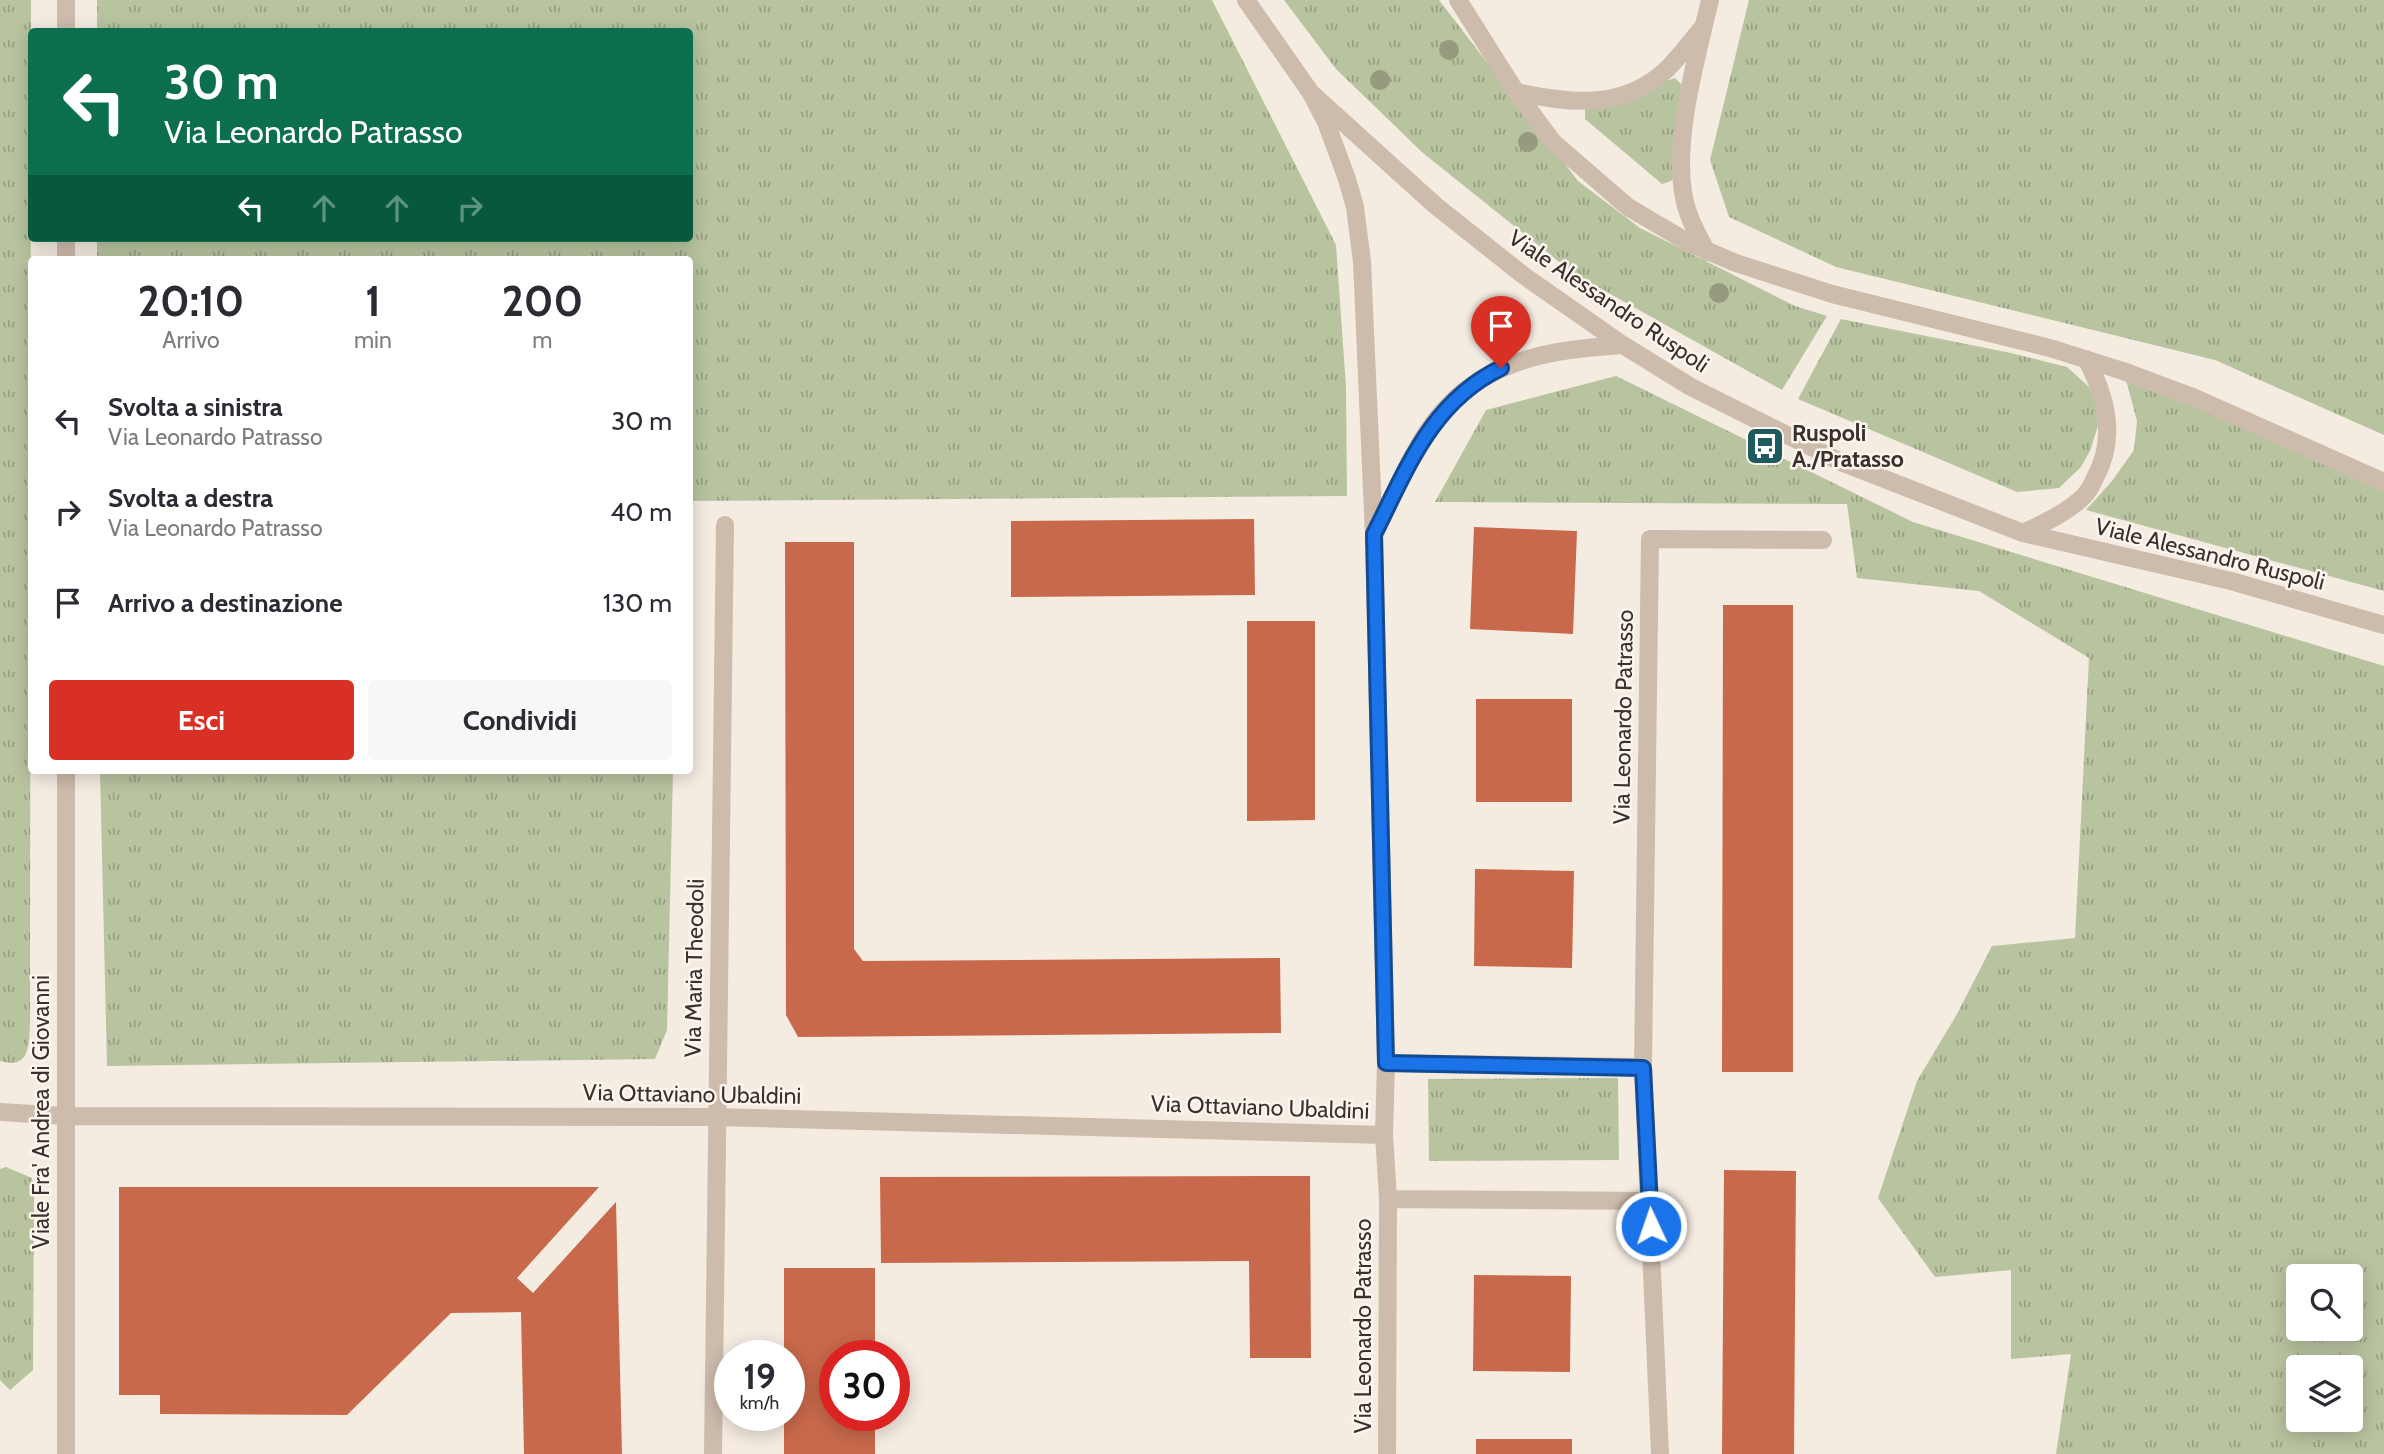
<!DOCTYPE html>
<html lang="it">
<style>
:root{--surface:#fff;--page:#f7f7f7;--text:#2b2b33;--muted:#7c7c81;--accent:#d93025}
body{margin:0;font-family:Cabin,sans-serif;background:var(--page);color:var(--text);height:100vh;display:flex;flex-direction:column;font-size:26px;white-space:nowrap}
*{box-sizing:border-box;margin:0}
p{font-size:23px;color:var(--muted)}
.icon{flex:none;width:38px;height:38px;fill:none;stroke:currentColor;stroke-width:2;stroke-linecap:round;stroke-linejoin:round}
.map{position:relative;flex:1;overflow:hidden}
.side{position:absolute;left:28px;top:256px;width:665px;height:518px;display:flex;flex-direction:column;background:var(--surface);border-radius:7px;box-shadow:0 4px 18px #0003}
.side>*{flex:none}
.banner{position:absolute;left:28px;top:28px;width:665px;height:214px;border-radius:7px;box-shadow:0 4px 18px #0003;background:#0b6e4f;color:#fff;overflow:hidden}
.buttons{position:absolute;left:2286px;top:1264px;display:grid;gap:14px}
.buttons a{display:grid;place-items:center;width:77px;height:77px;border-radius:7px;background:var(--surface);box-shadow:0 4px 18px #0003;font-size:35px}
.speed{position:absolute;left:714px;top:1340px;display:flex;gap:14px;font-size:35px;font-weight:700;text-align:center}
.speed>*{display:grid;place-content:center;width:91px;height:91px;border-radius:50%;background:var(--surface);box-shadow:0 4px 18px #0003;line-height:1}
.speed small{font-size:18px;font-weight:400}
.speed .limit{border:10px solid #d22;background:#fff;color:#111}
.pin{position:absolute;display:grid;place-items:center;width:60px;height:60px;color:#fff;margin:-72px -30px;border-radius:50% 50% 50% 0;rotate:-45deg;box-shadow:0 0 7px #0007}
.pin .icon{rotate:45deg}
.me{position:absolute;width:77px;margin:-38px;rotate:357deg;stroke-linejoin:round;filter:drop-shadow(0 0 5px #0008)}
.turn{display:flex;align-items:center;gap:24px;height:147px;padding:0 21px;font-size:32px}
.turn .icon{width:91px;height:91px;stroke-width:2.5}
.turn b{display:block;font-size:49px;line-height:60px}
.lanes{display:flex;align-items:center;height:66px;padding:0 21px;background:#0003;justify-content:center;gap:35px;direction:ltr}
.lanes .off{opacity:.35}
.eta{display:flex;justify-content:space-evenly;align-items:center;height:119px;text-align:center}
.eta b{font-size:42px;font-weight:700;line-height:49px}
.cta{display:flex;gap:14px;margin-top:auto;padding:14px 21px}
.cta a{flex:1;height:80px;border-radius:7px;background:var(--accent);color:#fff;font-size:28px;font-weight:700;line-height:80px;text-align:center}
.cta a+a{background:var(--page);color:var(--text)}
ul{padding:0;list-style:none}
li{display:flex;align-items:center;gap:21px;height:91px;padding:0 21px}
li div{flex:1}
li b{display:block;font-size:26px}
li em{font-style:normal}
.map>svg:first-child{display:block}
.grass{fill:url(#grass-tufts);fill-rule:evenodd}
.building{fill:#c8694b}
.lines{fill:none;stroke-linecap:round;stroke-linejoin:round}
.minor{stroke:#cdbbac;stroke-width:18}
.tree{fill:#969b7f}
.route-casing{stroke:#114b97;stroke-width:18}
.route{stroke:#1a73e8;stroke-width:12}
.labels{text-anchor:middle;stroke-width:5;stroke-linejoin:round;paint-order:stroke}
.street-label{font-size:23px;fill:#3b302b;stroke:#fbf5ee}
.poi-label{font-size:23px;font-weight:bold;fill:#3b302b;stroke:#fbf5ee;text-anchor:start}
</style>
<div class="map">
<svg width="2384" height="1454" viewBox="0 0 2384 1454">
<defs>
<pattern id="grass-tufts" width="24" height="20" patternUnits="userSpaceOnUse" patternTransform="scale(1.75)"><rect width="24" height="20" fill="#b8c4a0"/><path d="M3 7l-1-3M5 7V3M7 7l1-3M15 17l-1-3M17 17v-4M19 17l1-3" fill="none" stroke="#97a083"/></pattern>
</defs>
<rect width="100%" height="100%" fill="#f4ebe1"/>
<path class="grass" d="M0,0H31L30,1023C29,1045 30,1070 0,1061Z
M97,0H1212L1336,245L1346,387L1347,496L690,501V259H97V238H690V32L97,31Z
M1284,0H1439L1578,181L1640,228L1795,306L1827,316L1782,390L1573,273L1423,153L1336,69Z
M1749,0H2384V435L2215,360L1836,267L1729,217L1710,160Z
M1675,78L1684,87L1675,175L1671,181L1662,184L1585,119V110L1590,105Z
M1841,319L2011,353L2067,367L2088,386L2097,399L2098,426L2090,451L2081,467L2059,488L2017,492L1798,399Z
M1616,376L1913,522L2384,666V1454H2056L2071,1354L2011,1359V1270L1935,1277L1878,1198L1917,1081L1957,1014L1992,946L2075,938L2089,658L1979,591L1857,578L1847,504L1435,502L1486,410ZM2298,1276H2350V1328H2298ZM2298,1367H2350V1419H2298Z
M2126,380L2227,419L2384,489V591L2086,510L2112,481L2134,450L2137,421Z
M100,770H673L667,1030L655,1059L107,1066Z
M1618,1078L1619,1160L1429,1161L1428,1079Z
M6,1167L32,1178L34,1193L33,1370L10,1390L0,1380V1169Z"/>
<path class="building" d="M1254,519L1255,595L1011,597V521Z
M1474,527L1577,531L1573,634L1470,629Z
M785,542H854V949L863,961L1280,958L1281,1033L798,1037L786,1015Z
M1723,605H1793V1072H1722Z
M1247,621H1315V820L1247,821Z
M1476,699H1572V802H1476Z
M1475,869L1574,871L1572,968L1474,966Z
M1724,1170L1796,1171L1794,1454H1722Z
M1310,1176L1311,1358H1250L1249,1261L881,1263L880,1177Z
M119,1187H599L517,1278L533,1293L616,1202L622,1454H524L521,1312L451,1313L347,1415L160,1414V1395H119Z
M784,1268H875V1356H835V1416H875V1454H784V1416H789V1356H784Z
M1474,1275L1571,1276L1570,1372L1473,1371Z
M1476,1439H1572V1454H1476Z"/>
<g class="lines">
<path class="minor" d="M1246,0L1311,93L1436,206L1523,275L1623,345L1691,387L1841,462L2023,533L2231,581L2384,625
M1458,0L1516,92L1553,142L1628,207L1689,243L1736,263L1832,294L2050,348L2123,371L2195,398L2384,482
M66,32V0
M1516,92C1569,103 1622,111 1666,70C1679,58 1690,42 1702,28
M1311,93L1326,122L1347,179L1355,207L1362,262L1374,535L1386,1063L1384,1135L1388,1199L1387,1454
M1707,252C1696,232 1686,214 1683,192C1674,136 1697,56 1710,0
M66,259V238
M1376,531C1392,498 1407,463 1427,432C1474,361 1545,350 1623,345
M2023,533C2044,523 2066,513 2083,497C2088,492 2092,485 2095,478C2117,438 2107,397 2086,359
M66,770V1454
M1386,1063L1643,1067
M0,1112L66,1116L716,1117L1384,1135
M1388,1199L1650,1201
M713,1454L725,525
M1660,1454L1643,1067L1650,539L1823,540"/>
</g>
<g class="tree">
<circle cx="1449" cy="50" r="10"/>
<circle cx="1380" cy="80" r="10"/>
<circle cx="1528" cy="142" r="10"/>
<circle cx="1719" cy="293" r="10"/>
</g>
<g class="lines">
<defs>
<path id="route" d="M1501,368C1431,402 1407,469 1374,534L1386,1063L1643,1068L1651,1226"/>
</defs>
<use href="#route" class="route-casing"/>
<use href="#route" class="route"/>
</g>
<defs>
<symbol id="bus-square" viewBox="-11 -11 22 22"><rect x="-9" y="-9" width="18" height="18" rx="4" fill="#1f5a5e" stroke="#fbf5ee"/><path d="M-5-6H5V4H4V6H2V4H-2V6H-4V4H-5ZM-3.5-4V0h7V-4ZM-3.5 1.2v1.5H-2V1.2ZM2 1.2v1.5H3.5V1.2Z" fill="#fff"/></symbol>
</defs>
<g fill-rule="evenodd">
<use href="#bus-square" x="1743" y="424" width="44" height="44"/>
</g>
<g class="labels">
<g class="street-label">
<text transform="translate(1609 301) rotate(34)" y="8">Viale Alessandro Ruspoli</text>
<text transform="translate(2210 554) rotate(14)" y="8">Viale Alessandro Ruspoli</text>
<text transform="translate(1623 717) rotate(-89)" y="8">Via Leonardo Patrasso</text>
<text transform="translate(694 968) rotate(-89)" y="8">Via Maria Theodoli</text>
<text transform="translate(692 1094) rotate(1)" y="8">Via Ottaviano Ubaldini</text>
<text transform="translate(1260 1107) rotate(2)" y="8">Via Ottaviano Ubaldini</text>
<text transform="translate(41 1112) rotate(-90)" y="8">Viale Fra' Andrea di Giovanni</text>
<text transform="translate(1363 1326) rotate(-90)" y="8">Via Leonardo Patrasso</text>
</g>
<g class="poi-label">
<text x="1792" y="441">Ruspoli<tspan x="1792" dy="26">A./Pratasso</tspan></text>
</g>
</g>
</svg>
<div class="buttons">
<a><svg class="icon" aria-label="search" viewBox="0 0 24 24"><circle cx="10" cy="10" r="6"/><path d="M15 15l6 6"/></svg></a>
<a><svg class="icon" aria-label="layers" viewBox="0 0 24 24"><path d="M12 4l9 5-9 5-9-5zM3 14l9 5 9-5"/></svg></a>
</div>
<div class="speed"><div>19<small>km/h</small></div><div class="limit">30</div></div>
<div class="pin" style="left:1501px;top:368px;background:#d93025"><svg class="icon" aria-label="arrive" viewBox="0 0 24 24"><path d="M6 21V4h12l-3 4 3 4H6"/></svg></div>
<svg class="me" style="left:1651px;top:1226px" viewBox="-20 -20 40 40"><circle r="17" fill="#1a73e8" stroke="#fff" stroke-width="3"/><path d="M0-11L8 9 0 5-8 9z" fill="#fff"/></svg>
<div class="banner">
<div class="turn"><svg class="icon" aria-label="left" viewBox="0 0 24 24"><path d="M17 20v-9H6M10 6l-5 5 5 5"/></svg><div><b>30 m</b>Via Leonardo Patrasso</div></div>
<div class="lanes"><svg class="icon" aria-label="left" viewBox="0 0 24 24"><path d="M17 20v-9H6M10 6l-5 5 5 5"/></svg><svg class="icon off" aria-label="ahead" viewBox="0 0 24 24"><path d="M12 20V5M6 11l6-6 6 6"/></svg><svg class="icon off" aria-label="ahead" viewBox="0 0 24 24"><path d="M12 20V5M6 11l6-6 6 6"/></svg><svg class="icon off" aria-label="right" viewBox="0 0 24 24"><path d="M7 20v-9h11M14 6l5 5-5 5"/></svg></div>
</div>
<section class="side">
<div class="eta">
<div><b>20:10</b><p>Arrivo</p></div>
<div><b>1</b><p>min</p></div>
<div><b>200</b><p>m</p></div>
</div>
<ul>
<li><svg class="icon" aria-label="left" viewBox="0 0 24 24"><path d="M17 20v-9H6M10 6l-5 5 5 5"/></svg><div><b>Svolta a sinistra</b><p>Via Leonardo Patrasso</p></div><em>30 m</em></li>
<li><svg class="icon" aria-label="right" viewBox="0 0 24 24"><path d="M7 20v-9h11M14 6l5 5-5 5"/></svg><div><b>Svolta a destra</b><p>Via Leonardo Patrasso</p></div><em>40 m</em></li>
<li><svg class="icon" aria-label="arrive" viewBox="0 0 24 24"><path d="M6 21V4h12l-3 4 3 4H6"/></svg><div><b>Arrivo a destinazione</b></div><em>130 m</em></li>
</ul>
<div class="cta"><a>Esci</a><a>Condividi</a></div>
</section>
</div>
